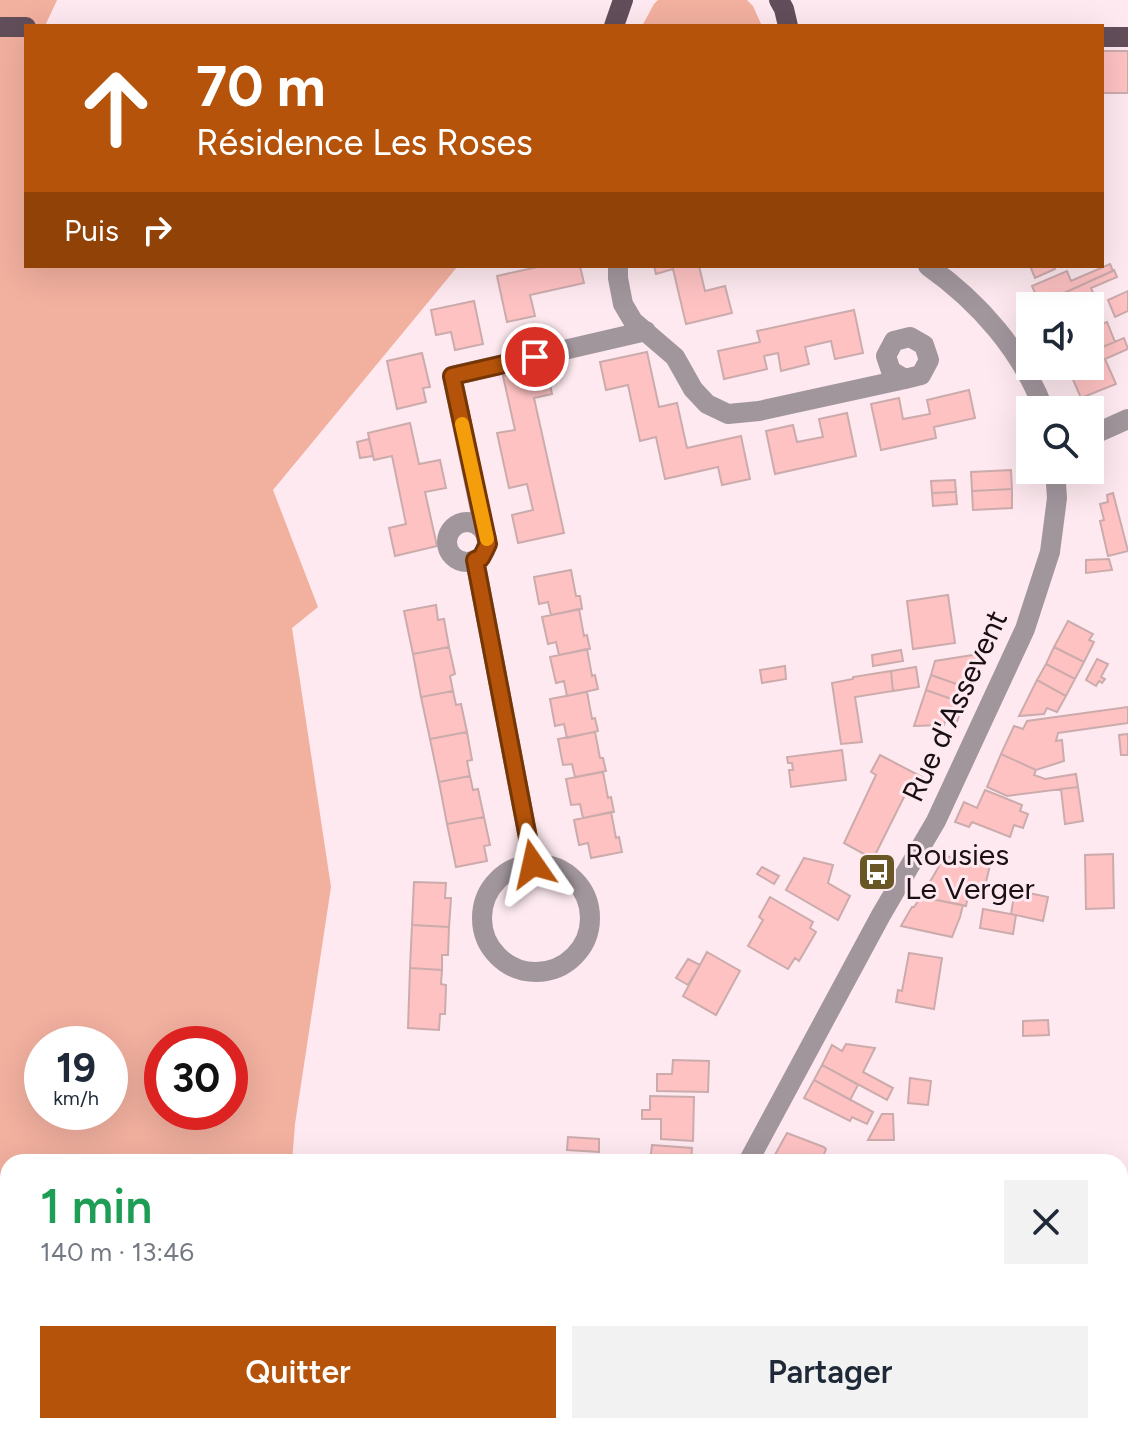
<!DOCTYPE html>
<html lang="fr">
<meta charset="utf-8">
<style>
:root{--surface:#fff;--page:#f2f2f3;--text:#1f2937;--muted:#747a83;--accent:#b45309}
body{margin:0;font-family:Figtree,sans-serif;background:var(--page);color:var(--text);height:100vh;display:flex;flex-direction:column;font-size:30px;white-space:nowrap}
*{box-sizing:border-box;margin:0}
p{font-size:26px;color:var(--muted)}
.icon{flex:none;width:44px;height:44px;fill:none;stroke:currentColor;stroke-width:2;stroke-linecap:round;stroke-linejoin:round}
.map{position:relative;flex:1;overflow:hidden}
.details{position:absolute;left:0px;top:1154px;width:1128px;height:280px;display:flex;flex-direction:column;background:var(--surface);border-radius:24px 24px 0 0;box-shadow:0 8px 32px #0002}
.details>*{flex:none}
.hud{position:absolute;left:24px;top:24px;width:1080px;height:244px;border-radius:0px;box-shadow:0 8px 32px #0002;background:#b45309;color:#fff;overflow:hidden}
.tools{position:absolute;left:1016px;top:292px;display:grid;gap:16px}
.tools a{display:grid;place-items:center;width:88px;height:88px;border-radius:0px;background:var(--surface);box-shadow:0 8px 32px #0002;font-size:40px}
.speed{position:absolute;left:24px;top:1026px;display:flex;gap:16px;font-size:40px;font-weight:700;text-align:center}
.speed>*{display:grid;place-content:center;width:104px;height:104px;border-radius:50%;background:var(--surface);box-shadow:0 8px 32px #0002;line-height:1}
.speed small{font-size:20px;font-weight:400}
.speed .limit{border:12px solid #d22;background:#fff;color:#111}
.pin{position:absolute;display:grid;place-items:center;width:68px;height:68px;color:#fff;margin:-34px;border:4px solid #fff;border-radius:50%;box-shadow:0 2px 8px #0007}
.me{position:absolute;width:88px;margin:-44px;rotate:349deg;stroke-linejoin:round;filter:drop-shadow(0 0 6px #0008)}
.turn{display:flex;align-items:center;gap:28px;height:168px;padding:0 40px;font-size:36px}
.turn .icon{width:104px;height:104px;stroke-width:2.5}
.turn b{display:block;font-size:56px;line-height:68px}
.then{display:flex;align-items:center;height:76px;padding:0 40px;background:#0003;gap:16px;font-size:30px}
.round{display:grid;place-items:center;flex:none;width:84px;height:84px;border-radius:0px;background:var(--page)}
.overview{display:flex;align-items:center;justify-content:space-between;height:136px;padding:0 40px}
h1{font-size:48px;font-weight:600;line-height:60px;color:#1e9e55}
.button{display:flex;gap:16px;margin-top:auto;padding:16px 40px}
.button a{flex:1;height:92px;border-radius:0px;background:var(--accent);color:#fff;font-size:32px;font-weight:600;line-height:92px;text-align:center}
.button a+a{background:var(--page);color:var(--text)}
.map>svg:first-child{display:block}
.green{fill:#f2b09f;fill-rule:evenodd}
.building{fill:#fec2c3;stroke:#ccabac;stroke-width:2}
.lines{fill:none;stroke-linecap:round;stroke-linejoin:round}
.minor{stroke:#a2969d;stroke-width:20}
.major{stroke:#624e5a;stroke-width:20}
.route-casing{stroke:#753606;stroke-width:20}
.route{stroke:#b45309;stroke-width:14}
.slow{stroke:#f59e0b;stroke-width:14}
.labels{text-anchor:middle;stroke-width:6;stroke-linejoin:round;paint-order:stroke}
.street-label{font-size:30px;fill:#1a0f13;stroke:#fde9ef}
.poi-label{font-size:30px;fill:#1a0f13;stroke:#fde9ef;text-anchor:start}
</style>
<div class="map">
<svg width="1128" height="1434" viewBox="0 0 1128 1434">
<rect width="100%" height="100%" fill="#fde9ef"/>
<path class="green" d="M0,0H57L45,26H26V266H458L273,490L318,607L292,628L331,887L295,1124L292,1162H8V1426H274V1434H0ZM42,1044H110V1112H42ZM162,1044H230V1112H162Z
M658,0H747L753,6L762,26H642L654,4Z"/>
<path class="building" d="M1102,51H1128V93H1102Z
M1110,264L1113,271L1040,304L1032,286L1067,271L1071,281Z
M542,266H580L584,283L530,295L535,316L507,322L497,276Z
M654,266H699L705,291L725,286L732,313L686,324L673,269L656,274Z
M1030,266H1053L1055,269L1035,278Z
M1114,270L1117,277L1091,288L1096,299L1080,306H1041L1040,304Z
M1128,291V311L1115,317L1108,300Z
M474,301L483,344L455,350L451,332L436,335L431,310Z
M854,310L863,353L835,359L831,341L805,347L809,364L781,371L778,353L764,356L767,369L724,379L718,351L760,342L757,331Z
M1092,317L1096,326L1107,322L1115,342L1090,352V318Z
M1124,338L1128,349L1105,359L1116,384L1081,398L1067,366H1090V352Z
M647,352L659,407L677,403L687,448L741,436L750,479L722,485L718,467L665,479L656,437L640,441L628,385L606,390L600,362Z
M422,353L430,387L423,388L426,402L397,409L387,361Z
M546,366L552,394L534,398L564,533L518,543L512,515L533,510L527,484L509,488L497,433L515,430L503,376Z
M969,390L975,418L934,427L936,438L881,450L871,404L899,398L903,419L930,414L927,400Z
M847,413L856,456L775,474L766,431L793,425L797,442L823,437L819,419Z
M410,423L419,464L440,460L446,488L425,492L437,546L395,556L389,528L406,524L392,456L374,460L368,433Z
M369,439L373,456L360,458L357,442Z
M1011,470L1012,489L972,491L971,472Z
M955,480L956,492L932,493L931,481Z
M1012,489V508L973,510L972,491Z
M956,492L957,504L933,506L932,493Z
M1113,493L1128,551L1108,556L1100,521L1104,520L1100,504L1108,502L1107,495Z
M1109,559L1112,570L1086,573V560Z
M571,570L576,596H580L582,609L551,615L548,602L539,604L534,577Z
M948,595L955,643L913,649L907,601Z
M436,605L438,620L444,619L449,647L413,654L404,611Z
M579,609L584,636L587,635L590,649L559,655L556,642L548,644L542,617Z
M1068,621L1093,634L1089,640L1094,642L1084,662L1054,647Z
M449,647L455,674L450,676L453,691L421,697L413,654Z
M1054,647L1084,662L1075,679L1046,664Z
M587,649L592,676L595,675L598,689L567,696L564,681L556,683L550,657Z
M901,650L903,661L873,666L872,655Z
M979,654L968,688L931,675L935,661Z
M1097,659L1108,664L1101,677L1105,679L1102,683L1099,681L1096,686L1086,680Z
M1046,664L1075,679L1066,696L1037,680Z
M785,666L786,679L762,683L760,670Z
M916,667L919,687L893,691L891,671Z
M891,671L893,691L855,697L862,742L841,744L832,683L853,679V677Z
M931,675L968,688L963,703L926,690Z
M1037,680L1066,696L1057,712L1047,708L1044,714L1019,716Z
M926,690L963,703L957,722L946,718L944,725L914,726Z
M453,691L456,705L461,704L467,732L430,739L421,697Z
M587,692L592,719L595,718L598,731L567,738L564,724L555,726L550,699Z
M1128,707V723L1058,733L1056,741L1062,740L1064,761L1036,770L1001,754L1014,726L1023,729L1027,721Z
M467,732L472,760L467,761L470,776L439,782L430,739Z
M595,732L600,758H603L606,771L575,777L572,764L563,765L558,739Z
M1128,734V755H1121L1119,735Z
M842,750L846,780L791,787L789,770H793L792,763H788L787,757Z
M1001,754L1036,770L1034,775L1045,779L1076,774L1078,787L1007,796L987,787Z
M880,755L922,777L914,794L907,791L873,859L844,843L876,775L871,772Z
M603,772L608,798L611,797L614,812L583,818L580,804L571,805L566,779Z
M470,776L473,790L478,789L484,817L447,824L439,782Z
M1078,787L1083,821L1065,824L1061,789Z
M985,790L1022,805L1020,811L1028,814L1023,828L1014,825L1010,837L972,822L969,827L955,822L964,802L977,808Z
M611,812L616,838L619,837L622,852L591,858L588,843L579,845L574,820Z
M484,817L490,845L484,846L487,861L456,867L447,824Z
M1113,854L1114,908L1086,909L1085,855Z
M945,856L990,865L982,899L968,896L966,906L921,897Z
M804,858L833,865L828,883L850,896L838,920L786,890Z
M762,867L779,876L774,884L757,874Z
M414,882L446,883L445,898H451L449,927L412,925Z
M1015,890L1048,897L1043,921L1011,914Z
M770,897L813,922L810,928L816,932L799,961L795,958L788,969L748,946L763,920L759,917Z
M921,897L963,905L960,917L952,937L901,926L912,907H914Z
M983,909L1016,915L1013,934L980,928Z
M412,925L449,927L448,955H442V970L410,968Z
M707,952L740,971L716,1015L683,996Z
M909,953L942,958L934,1009L896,1002L898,990L902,991Z
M688,959L700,965L688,985L676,978Z
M410,968L442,970L441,984L446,985L445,1014H440L439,1030L408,1028Z
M1048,1020L1049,1035L1023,1036V1021Z
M846,1044L875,1048L863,1072L893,1088L887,1100L822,1065L832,1045L842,1051Z
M673,1060L709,1061L708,1092L657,1091V1074H672Z
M822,1065L858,1085L850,1100L814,1080Z
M910,1078L931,1081L928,1105L908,1103Z
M814,1080L873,1112L867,1124L852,1117L850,1121L804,1098Z
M650,1096L694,1097L693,1141L661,1139V1119H642V1110H650Z
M882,1114H893L894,1140H868Z
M787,1133L824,1147L826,1149L822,1159L829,1162H771Z
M568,1137L599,1139V1152L567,1150Z
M652,1145L692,1148L691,1162H650Z
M1128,1298V1324H1120V1299Z
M1120,1405L1128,1406V1434H1084L1085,1426H1120Z
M339,1426H375V1434L338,1433Z"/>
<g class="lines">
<path class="minor" d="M618,266V278L623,304L633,321L675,357L693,389L707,404L728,414L759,411L905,379L921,375L929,360L924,345L910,337L894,341L886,356L891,371L905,379
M928,266C979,302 1022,351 1044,410
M1090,436L1128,419
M447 542a20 20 0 1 1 40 0a20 20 0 1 1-40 0Z
M484,529L452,376L646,331
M475,560L533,864
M482 918a54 54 0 1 1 108 0a54 54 0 1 1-108 0Z
M748,1162L881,915L936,821L1025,629L1050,552L1057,498L1055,470
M898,1426L933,1434
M679,1434V1426"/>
<path class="major" d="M779,0L784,9L788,26
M614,26L623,0
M0,27H26
M1102,37H1128"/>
</g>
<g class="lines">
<defs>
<path id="route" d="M533,864L475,560L481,558L488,544L452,376L535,357"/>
</defs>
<use href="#route" class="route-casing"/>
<use href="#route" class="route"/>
<path class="slow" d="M462,424L487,539"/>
</g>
<defs>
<symbol id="bus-square" viewBox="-11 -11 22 22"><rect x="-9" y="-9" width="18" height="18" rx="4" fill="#695725" stroke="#fde9ef"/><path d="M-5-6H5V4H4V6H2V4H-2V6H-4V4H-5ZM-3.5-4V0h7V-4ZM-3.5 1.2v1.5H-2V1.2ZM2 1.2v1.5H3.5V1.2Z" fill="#fff"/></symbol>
</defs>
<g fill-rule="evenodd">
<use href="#bus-square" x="855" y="850" width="44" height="44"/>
</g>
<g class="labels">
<g class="street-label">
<text transform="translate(955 706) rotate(-65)" y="10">Rue d'Assevent</text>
</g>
<g class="poi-label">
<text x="905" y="865">Rousies<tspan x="905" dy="34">Le Verger</tspan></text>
</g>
</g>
</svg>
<div class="tools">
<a><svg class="icon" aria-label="sound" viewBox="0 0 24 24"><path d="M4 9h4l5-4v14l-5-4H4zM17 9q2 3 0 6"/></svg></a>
<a><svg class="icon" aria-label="search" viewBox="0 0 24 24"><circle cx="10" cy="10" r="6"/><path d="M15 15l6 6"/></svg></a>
</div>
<div class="speed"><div>19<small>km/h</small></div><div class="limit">30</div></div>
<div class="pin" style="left:535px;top:357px;background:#d93025"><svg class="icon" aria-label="arrive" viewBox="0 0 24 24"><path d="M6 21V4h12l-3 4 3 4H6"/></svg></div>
<svg class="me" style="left:533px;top:864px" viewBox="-20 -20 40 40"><path d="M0-17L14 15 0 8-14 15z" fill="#b45309" stroke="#fff" stroke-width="4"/></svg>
<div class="hud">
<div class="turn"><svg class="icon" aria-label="ahead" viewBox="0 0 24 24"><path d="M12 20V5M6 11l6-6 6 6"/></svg><div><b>70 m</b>Résidence Les Roses</div></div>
<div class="then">Puis<svg class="icon" aria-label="right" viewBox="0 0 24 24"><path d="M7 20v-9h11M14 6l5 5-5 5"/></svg></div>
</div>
<section class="details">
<div class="overview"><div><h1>1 min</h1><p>140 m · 13:46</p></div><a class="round"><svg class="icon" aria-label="close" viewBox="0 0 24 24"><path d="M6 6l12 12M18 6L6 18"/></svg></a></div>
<div class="button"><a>Quitter</a><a>Partager</a></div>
</section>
</div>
